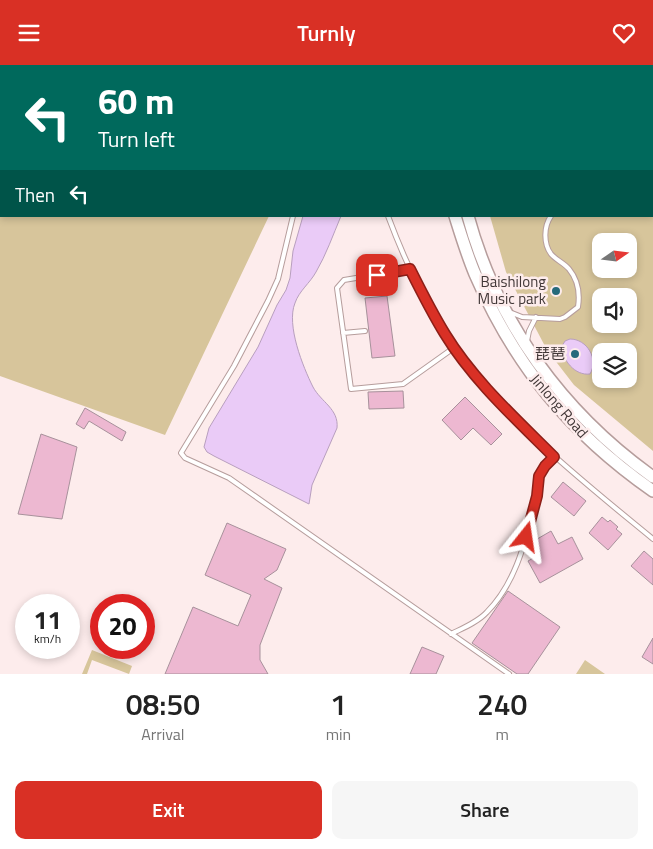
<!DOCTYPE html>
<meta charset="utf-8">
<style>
:root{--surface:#fff;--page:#f6f6f6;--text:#222;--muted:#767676;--accent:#d93025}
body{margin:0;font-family:"Titillium Web","Noto Sans SC",sans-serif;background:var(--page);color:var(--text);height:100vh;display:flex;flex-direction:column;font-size:19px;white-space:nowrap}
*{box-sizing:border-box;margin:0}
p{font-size:16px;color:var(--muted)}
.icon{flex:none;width:28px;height:28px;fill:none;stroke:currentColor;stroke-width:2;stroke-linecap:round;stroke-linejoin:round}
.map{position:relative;height:609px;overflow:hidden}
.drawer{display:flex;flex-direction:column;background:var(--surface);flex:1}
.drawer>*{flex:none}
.hud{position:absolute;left:0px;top:0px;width:654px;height:152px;box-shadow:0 2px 8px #0003;background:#00695c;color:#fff;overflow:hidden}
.needle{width:32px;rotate:76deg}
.fabs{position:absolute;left:592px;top:168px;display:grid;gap:10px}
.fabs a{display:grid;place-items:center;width:45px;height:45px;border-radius:10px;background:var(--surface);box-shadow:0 2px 8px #0003;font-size:25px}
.speed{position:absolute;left:15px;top:529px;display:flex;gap:10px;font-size:25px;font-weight:700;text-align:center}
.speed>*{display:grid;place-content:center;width:65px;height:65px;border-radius:50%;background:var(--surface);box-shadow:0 2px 8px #0003;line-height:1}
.speed small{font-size:12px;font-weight:400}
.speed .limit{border:8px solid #d22;background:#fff;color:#111}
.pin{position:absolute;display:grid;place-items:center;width:42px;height:42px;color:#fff;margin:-21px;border-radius:10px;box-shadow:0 2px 8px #0006}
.me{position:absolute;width:55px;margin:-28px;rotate:15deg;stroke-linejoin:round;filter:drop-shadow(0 0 4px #0008)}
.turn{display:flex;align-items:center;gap:18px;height:105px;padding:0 15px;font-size:22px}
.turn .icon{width:65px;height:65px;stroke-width:2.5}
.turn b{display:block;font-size:35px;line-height:42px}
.then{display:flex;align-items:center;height:48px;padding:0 15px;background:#0003;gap:10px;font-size:19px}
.eta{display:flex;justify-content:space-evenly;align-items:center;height:85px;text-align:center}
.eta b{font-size:30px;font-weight:600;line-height:35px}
.button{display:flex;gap:10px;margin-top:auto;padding:10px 15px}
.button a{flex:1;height:58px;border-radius:10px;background:var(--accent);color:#fff;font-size:20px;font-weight:600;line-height:58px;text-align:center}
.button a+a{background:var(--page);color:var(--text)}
header{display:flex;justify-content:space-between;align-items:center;height:65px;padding:0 15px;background:var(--accent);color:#fff;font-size:22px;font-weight:600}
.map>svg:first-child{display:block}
.green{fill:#d7c59b;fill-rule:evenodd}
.water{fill:#eacbf7;stroke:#b89fbe}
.building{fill:#edb8d1;stroke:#a7919b}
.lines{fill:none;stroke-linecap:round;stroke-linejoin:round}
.service-casing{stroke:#b69d9c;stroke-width:6}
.secondary-casing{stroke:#b69d9c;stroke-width:14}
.service{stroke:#fff;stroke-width:4}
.secondary{stroke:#fff;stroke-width:11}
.route-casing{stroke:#8d1f18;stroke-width:12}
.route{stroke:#d93025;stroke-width:9}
.poi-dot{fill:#266a7b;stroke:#fdecec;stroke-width:2}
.labels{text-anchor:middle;stroke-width:5;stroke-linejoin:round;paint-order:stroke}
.poi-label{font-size:15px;fill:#423838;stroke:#fdecec;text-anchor:end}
.street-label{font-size:15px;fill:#423838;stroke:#fdecec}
</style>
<header><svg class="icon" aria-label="menu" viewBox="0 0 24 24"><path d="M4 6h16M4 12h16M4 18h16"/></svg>Turnly<svg class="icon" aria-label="heart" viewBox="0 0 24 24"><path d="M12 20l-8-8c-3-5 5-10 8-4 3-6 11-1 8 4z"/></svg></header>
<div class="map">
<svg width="653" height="609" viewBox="0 0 653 609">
<rect width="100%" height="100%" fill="#fdecec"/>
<path class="green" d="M0,0H216L1,1V151H269L165,370L0,311Z
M485,0H653V386L574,320L547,285L506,207L490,151H652V1H485ZM601,176H629V204H601ZM601,231H629V259H601ZM601,286H629V314H601Z
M92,585L132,601L129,609L92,595L87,609H82Z
M585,595L605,609H576Z"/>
<path class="water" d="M303,151H341C333,170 326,190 316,207C310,218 299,226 295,238C286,260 303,302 313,322C321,337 339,344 337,363L312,420L309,439L214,391L207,387L204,382L209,363L258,282L277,240L286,225L290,213L293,186Z
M570,274C587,274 599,294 590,309C575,311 562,295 562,281L565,276Z"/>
<path class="building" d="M387,231L395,291L372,293L365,233Z
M403,326L404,343L369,344L368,327Z
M465,332L502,369L491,380L473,363L461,375L442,355Z
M85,343L126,367L122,376L89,356L84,364L76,359Z
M41,369L77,382L62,454L18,449Z
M563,417L586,436L574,451L551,432Z
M602,452L608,457L610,455L618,462L616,464L622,469L608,485L589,468Z
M227,458L286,484L277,505L264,514L282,523L260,580V595L268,609H165L193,542L238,561L251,530L205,510Z
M551,466L558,479L572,472L583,494L540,518L528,496L539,490L532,477Z
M644,486L653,494V520L631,501Z
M508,526L560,562L528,609H517L472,578Z
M653,573V599L642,592Z
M422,582L444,591L436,609H410Z"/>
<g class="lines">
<defs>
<path id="service" d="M276,0L278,1
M349,0V1
M310,1V0
M612,1L616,0
M293,151L278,214L268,236L234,301L181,388L185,393L229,413L509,609
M388,151C403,191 423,235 446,270C500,352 579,413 653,474
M410,204L344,215L337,223L351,324L403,319L455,282
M512,248L522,252L560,254L565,252L578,242C580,229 578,215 569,204C564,198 556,195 551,189C543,178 544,161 551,151
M343,268L365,266
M527,276L529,266L536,252
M451,569C463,563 478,557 487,547C515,519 525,478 535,440C540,416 534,411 554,392"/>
<path id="secondary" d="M438,1V0
M455,1V0
M455,151C461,170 467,190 475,209C515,301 570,368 653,426
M468,151C497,258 563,348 653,412"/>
</defs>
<use href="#service" class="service-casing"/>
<use href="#secondary" class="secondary-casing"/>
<use href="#service" class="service"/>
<use href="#secondary" class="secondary"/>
</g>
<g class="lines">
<defs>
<path id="route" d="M377,210L410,204C421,226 432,248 445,269C473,315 516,354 554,392L545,401L539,411L537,431L526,472"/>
</defs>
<use href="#route" class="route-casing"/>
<use href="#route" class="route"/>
</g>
<g class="poi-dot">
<circle cx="556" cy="226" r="5"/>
<circle cx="575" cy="289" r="5"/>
</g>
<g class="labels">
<g class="poi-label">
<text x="546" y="222">Baishilong<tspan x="546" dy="17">Music park</tspan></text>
<text x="565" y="294">琵琶</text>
</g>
<g class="street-label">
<text transform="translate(559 341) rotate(49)" y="5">Jinlong Road</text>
</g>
</g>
</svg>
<div class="fabs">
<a><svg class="needle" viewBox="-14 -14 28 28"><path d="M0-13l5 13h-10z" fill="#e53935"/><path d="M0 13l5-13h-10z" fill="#767676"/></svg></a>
<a><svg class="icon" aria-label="sound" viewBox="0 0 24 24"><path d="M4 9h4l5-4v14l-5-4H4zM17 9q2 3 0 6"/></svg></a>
<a><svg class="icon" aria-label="layers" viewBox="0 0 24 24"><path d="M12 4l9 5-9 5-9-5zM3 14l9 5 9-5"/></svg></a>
</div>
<div class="speed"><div>11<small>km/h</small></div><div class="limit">20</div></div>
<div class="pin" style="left:377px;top:210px;background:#d93025"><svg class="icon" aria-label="arrive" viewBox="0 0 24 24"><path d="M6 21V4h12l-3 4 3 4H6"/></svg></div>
<svg class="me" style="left:526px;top:472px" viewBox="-20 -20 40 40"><path d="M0-17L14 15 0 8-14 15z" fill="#d93025" stroke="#fff" stroke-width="4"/></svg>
<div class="hud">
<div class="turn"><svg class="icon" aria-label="left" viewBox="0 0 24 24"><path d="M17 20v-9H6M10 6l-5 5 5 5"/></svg><div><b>60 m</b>Turn left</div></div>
<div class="then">Then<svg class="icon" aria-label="left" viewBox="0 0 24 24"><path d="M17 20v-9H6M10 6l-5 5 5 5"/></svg></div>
</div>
</div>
<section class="drawer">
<div class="eta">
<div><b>08:50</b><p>Arrival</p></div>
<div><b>1</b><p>min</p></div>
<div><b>240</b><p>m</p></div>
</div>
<div class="button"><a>Exit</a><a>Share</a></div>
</section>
